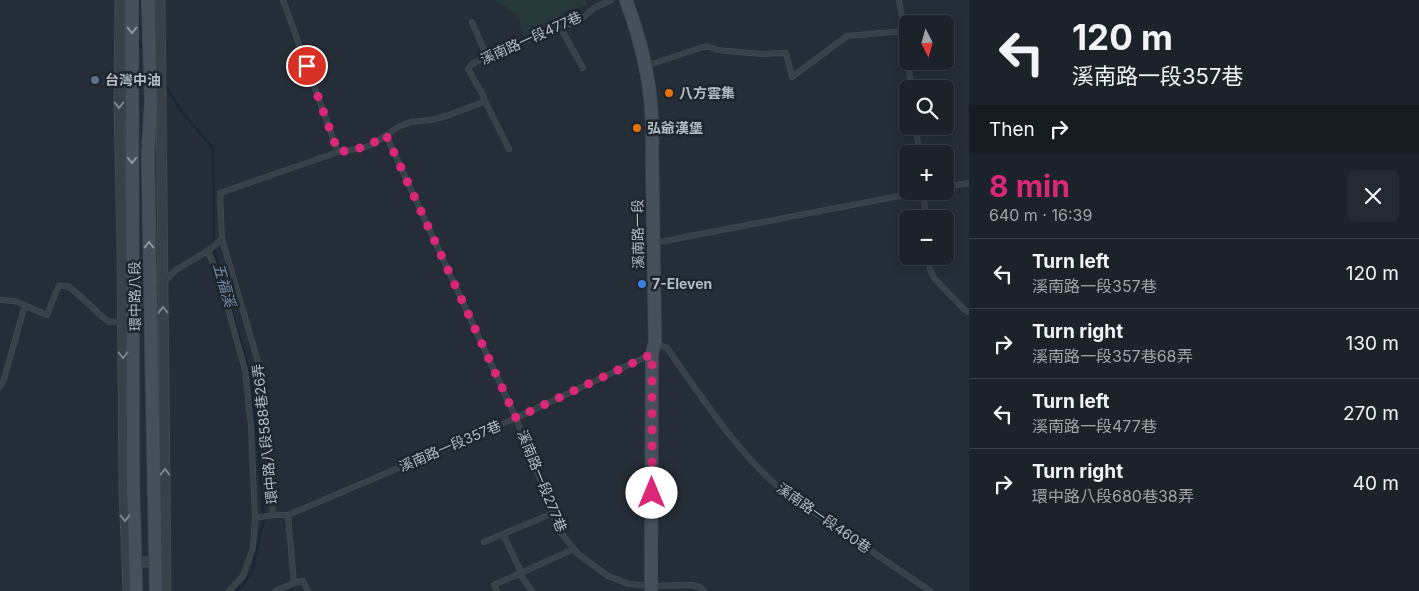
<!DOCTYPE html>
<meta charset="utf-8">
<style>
:root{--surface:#1c222a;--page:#252a32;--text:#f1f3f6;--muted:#a0a4a8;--line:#3a3f47;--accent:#db2777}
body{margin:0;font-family:Inter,"Noto Sans TC",sans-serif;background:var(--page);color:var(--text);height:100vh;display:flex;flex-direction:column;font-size:19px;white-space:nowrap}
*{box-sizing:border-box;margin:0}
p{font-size:16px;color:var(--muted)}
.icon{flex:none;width:28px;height:28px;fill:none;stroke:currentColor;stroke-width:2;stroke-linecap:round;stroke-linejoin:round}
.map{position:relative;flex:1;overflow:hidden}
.sheet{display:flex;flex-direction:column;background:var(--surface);width:450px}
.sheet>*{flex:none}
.top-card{background:#1c222a;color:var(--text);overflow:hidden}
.needle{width:32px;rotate:174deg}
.buttons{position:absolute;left:899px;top:15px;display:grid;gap:10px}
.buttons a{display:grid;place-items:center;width:55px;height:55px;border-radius:8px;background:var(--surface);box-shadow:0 2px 12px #0003,0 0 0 1px var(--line);font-size:25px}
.pin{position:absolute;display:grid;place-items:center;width:42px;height:42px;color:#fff;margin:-21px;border:2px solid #fff;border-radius:50%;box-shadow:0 1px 5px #0007}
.me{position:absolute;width:55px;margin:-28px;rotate:0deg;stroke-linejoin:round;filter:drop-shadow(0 0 4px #0008)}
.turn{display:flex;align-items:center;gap:18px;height:105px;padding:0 20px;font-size:22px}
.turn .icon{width:65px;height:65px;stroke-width:2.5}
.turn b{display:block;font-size:35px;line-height:42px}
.then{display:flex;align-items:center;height:48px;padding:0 20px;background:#0003;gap:10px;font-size:19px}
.round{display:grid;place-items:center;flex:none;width:52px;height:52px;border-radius:8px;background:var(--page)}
.summary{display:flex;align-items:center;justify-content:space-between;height:85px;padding:0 20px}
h1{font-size:30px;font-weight:700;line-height:38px;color:var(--accent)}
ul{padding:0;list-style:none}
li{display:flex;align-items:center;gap:15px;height:70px;padding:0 20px;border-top:1px solid var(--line)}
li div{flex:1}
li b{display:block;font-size:19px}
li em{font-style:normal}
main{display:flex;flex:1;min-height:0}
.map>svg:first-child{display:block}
.green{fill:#263839}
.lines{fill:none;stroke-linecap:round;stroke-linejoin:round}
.stream{stroke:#192634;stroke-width:2.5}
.lane-casing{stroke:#414951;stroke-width:6}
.street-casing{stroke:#414951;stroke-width:11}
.secondary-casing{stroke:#414951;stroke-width:14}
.lane{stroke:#384048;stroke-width:4.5}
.street{stroke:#384048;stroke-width:9}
.secondary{stroke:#46505b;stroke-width:12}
.oneway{stroke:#8d969f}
.oneway2{stroke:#7c848c}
.route{stroke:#db2777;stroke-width:9;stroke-dasharray:0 16.2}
.service-dot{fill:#5c6f8a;stroke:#1d252d;stroke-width:2}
.food-dot{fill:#e8710a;stroke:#1d252d;stroke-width:2}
.shop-dot{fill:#3f7fe0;stroke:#1d252d;stroke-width:2}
.labels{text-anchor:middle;stroke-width:5;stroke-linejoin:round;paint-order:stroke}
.street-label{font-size:14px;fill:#b3bbc4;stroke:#1d252d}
.poi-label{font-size:14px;font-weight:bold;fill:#b3bbc4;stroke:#1d252d;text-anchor:start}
.water-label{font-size:15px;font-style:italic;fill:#70889f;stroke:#1d252d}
</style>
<main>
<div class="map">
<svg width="969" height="591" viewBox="0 0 969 591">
<rect width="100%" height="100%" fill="#252e38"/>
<path class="green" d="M494,0H586L588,4L564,13L567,21L524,36L518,15Z"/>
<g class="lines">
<path class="stream" d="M137,38L144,50
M164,83L181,111L213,148L214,249L251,376L264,519L252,571L243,585L236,591"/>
<defs>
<path id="lane" d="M283,0L338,152
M899,0L908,54
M472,22L487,57
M560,27L583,68
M908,61L911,89
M646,66L706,46L717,50L761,54L786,53L792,77L847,36L905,31
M484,99L509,149
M916,126L919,154
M386,135L516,418L561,533L578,554L608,576L629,584L651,586L691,585L700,587L704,591
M945,187L969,183
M923,191L926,219
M222,239L259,365L273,515
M654,243L925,191
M208,251L221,283L245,370L251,426L255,518L253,548L243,576L229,591
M929,256L930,269L934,278L965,310L969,312
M0,300L15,301L47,315L56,292L59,286H68C83,297 94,311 109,322L123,321
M135,308L176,270L209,250L222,239L220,193L338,152L363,148L373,144L400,126L411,122L431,120L446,116L481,103L484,99L483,95L468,69L472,64L495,52L580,20L594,8L611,0
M656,343L667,348C702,397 738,455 786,493L930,591
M0,387L4,379L25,305
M288,515L294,583L303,581L308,591
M255,518L273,515H288L516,418L650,355
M503,534L521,572
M484,542L553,513
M519,573L532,591
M275,591L294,583
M497,591L494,585L574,549"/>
<path id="street" d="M120,0L119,106L122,248L124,491L128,591
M160,0L166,591
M130,563L160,561"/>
<path id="secondary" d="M132,0L133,482L136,591
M148,0L151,102L148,153L150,284L156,591
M626,0C645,51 654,97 652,152L655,342L652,354L651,591"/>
</defs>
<use href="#lane" class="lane-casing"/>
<use href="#street" class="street-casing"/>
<use href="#secondary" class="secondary-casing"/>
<use href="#lane" class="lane"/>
<use href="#street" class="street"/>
<use href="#secondary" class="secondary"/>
</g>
<defs><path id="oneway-chevron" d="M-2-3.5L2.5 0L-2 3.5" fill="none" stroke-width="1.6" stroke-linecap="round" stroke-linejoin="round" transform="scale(1.25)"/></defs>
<g class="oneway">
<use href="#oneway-chevron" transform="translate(132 30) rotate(90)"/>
<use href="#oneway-chevron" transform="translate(132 160) rotate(90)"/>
<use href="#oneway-chevron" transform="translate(149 245) rotate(-90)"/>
</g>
<g class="oneway2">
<use href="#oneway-chevron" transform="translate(119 105) rotate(90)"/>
<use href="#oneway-chevron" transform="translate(163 310) rotate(-91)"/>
<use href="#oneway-chevron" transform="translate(123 355) rotate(90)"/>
<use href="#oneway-chevron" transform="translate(165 472) rotate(-90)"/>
<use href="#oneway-chevron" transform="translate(125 518) rotate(89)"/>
</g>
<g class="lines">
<path class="route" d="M307,66L338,152C358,149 369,147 386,135L516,418L652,354V493"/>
</g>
<circle class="service-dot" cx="95" cy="80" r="5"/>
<g class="food-dot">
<circle cx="669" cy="93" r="5"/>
<circle cx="637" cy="128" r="5"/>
</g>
<circle class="shop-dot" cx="642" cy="284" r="5"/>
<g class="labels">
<g class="street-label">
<text transform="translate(531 38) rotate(-24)" y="5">溪南路一段477巷</text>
<text transform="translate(638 234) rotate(-91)" y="5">溪南路一段</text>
<text transform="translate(135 296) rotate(-91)" y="5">環中路八段</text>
<text transform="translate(265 434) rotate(-96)" y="5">環中路八段588巷26弄</text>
<text transform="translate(450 446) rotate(-23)" y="5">溪南路一段357巷</text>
<text transform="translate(542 481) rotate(68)" y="5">溪南路一段277巷</text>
<text transform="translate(824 518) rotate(35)" y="5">溪南路一段460巷</text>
</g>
<g class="poi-label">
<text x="105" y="85">台灣中油</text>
<text x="679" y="98">八方雲集</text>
<text x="647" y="133">弘爺漢堡</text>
<text x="652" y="289">7-Eleven</text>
</g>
<g class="water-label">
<text transform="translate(224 285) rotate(74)" y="5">五福溪</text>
</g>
</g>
</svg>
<div class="buttons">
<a><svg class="needle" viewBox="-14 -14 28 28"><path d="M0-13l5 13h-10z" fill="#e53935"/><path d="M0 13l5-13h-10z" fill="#a0a4a8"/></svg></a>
<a><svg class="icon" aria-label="search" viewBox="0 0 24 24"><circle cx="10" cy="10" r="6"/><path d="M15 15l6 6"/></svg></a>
<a>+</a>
<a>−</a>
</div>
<div class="pin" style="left:307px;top:66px;background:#d93025"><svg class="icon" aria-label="arrive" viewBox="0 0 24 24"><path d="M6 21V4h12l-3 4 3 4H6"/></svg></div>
<svg class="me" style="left:652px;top:493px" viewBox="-20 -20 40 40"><circle r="19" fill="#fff"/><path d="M0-13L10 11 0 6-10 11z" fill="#db2777"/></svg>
</div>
<section class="sheet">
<div class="top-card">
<div class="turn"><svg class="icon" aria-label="left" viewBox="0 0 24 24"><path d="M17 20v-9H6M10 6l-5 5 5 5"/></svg><div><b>120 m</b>溪南路一段357巷</div></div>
<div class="then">Then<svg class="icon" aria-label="right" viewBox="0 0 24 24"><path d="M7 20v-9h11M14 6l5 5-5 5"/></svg></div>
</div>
<div class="summary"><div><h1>8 min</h1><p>640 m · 16:39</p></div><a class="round"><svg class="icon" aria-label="close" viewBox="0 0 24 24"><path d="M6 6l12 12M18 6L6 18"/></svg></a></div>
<ul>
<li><svg class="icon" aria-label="left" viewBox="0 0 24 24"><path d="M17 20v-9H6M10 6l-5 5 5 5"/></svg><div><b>Turn left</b><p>溪南路一段357巷</p></div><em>120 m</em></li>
<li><svg class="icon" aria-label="right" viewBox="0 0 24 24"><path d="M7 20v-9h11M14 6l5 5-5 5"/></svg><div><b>Turn right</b><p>溪南路一段357巷68弄</p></div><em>130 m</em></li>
<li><svg class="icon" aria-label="left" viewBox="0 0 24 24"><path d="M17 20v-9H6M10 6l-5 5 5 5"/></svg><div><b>Turn left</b><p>溪南路一段477巷</p></div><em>270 m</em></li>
<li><svg class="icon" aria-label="right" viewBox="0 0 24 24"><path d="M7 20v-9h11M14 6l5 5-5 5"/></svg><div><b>Turn right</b><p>環中路八段680巷38弄</p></div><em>40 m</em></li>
</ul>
</section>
</main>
